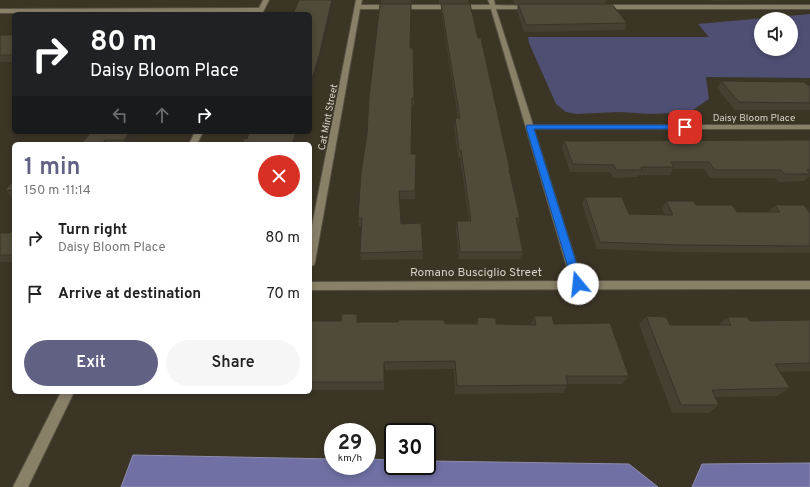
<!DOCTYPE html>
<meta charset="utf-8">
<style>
:root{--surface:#fff;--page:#f6f6f6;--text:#222;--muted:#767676;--accent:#616184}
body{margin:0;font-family:Overpass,sans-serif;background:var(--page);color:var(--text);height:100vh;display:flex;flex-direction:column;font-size:15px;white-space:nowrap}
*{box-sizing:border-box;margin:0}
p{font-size:13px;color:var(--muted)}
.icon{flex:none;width:22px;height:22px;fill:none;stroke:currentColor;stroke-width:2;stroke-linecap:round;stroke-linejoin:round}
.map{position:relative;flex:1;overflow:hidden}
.side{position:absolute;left:12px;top:142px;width:300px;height:252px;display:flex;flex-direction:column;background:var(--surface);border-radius:6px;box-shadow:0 2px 6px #0003}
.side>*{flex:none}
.guide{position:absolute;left:12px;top:12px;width:300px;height:122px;border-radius:6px;box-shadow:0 2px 6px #0003;background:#202124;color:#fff;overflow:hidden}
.fabs{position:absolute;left:754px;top:12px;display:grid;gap:8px}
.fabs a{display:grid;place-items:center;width:44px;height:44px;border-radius:50%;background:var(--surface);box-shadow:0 2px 6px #0003;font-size:20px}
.speed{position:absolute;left:324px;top:423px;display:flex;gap:8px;font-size:20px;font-weight:700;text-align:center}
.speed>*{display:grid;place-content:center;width:52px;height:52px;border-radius:50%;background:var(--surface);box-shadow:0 2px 6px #0003;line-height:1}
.speed small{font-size:10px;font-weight:400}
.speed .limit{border:2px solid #111;border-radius:6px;background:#fff;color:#111}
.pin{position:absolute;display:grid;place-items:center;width:34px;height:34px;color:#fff;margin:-17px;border-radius:8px;box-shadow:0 2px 6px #0006}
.me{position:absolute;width:44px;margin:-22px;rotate:343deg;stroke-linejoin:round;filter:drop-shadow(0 0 3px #0008)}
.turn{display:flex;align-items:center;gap:14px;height:84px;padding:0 12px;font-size:18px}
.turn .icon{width:52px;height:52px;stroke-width:2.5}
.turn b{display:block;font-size:28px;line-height:34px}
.lanes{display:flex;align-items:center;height:38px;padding:0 12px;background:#0003;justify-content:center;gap:20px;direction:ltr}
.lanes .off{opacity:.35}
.round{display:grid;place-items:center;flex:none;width:42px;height:42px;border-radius:21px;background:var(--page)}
.summary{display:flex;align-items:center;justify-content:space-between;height:68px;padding:0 12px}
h1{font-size:24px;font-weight:600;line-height:30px;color:var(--accent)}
.button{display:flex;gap:8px;margin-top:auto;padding:8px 12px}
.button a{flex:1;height:46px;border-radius:24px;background:var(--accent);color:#fff;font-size:16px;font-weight:600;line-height:46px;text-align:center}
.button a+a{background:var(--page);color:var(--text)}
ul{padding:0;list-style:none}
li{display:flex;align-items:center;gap:12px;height:56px;padding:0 12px}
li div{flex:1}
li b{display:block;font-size:15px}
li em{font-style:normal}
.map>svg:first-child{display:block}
.green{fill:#4e4f73;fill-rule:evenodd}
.water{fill:#7070a4;stroke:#8e8daf}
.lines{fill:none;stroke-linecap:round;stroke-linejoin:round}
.minor-casing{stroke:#575143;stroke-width:2}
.minor{fill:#898068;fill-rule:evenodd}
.wall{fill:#454032}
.shaded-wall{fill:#383429}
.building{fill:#504a3a;stroke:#383429}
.route{fill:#1a73e8;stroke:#114b97}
.labels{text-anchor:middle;stroke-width:3.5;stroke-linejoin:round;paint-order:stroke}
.far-street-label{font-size:10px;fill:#d5d1c8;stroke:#3b3526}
.street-label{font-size:12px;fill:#d5d1c8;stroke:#3b3526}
</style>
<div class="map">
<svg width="810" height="487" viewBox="0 0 810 487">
<rect width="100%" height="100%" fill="#3b3526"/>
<path class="green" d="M810,14V78L706,77L709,99L690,112L652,114L619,112L576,114L566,112L556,104L529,43L528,37H709L698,24ZM761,19H791V49H761Z"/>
<path class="water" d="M133,455L333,459V466H367V459L393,460V466H427V461L629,464L658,487H121Z
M810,463V487H692L702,464Z"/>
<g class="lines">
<defs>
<path id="minor" d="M263,0H269L262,14H256L257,12L0,13V9L259,8Z
M356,0H362L361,5H490L488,0H494L495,5L532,6L533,7L530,9H496L533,125H810V129H534L582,281H810V289L310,290V282L571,281L491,9H360L315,262L314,265L310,266V236Z
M810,5V9H602L599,7L602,5Z
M195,132H203L197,144H189Z
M61,392H74L28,487H13Z"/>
</defs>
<use href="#minor" class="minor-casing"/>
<use href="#minor" class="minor"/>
</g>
<path class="wall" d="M381,0H411V4H381Z
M439,0H468V4H439Z
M513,0H606L605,4H514Z
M711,0H790L712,1Z
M441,4L510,170L509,173L520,218L518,225L523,252L520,259H459L456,228L457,221H469L460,157H458L454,126L455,118H458L441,10Z
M518,4L627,23L625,30L524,32L517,10Z
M14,35V62H0V36Z
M410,48L414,98V105H412L411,154H416L415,199H400L401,224L423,251V259L361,260L360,253L362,226H359L358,218Z
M721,81L810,85V110H735L717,88Z
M89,132H142L134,144H81L90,134Z
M810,140V177H808L804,181L778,182L775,178H710L704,169H673L670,175H639L638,177L613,178L610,172H570L562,148L564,141Z
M14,180V200L5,190Z
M585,197L629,214L665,215L662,209L666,201L696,205L737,212H768L775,205L810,212V253L675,252L597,249L582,204Z
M14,228V262H0V233H10Z
M357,314L359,322L476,324L477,317L496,324L531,325L534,316L554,324L629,376L622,384H568V385L563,393L455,394L454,369L385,370L384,390H310V321H341Z
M646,316L670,325H719L727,317L750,321L810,320V371L780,372L790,388L777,396L715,397L719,405L709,413H672L639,325Z"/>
<path class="shaded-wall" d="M332,0H334L320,63L310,96V85Z
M130,132H142L134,144H126L124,140Z
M296,132H300L296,144H292Z
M105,140L108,144H102Z
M357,314L359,323L357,322Z
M384,362L385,370L384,390Z"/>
<path class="building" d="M299,0H332L319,56L310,85V14H293Z
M380,4H411L410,48H413L414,98H412L411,154H416L415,191H399L401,224L421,223L423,251L360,253L362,218H358L361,173L367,134L369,97Z
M441,4H470L478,38H481L510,170H509L520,218H516L523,252H460L457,221H471L461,150H459L455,118H460Z
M518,4H612L627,23L526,25Z
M1,35H14V55H0V36Z
M721,81L804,82L807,85H810V103L739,102Z
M91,132H130L124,140H105L102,144H81Z
M249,132H296L292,144H242L244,139H247Z
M810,140V170H807L810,173V174H785L781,170H715L709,162H671L674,167H641L642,170H616L614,165L573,164L564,141Z
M14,180V191L5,190Z
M585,197H622L629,214L673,215L666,201H693L696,205H732L737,212H780L775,205H804L809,212H810V246L680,245L600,242Z
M14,228V255H0V233H10Z
M342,314H357V322H398V320H444L445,324H478L477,317L496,318V324L536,325L534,316H552L554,324L610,323L629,376H566L568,385L457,386L455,361L384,362V382H310V321H341Z
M646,316L666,317L670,325H731L727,317H747L750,321L810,320V363L775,364L790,388L712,390L719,405H681Z"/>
<path class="route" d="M527,125H685L689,127L685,129H534L583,284L582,287H575L573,284L526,127Z"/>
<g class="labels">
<g class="far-street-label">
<text transform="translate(327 117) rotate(-79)" y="4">Cat Mint Street</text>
<text x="754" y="121">Daisy Bloom Place</text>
</g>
<g class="street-label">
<text x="476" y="276">Romano Busciglio Street</text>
</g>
</g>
</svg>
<div class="fabs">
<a><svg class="icon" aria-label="sound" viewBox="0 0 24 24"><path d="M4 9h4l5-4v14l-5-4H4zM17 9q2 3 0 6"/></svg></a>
</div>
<div class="speed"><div>29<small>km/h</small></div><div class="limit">30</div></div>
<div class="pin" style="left:685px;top:127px;background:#d93025"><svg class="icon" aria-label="arrive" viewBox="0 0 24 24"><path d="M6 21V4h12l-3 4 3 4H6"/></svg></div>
<svg class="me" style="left:578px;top:284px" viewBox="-20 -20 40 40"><circle r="19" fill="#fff"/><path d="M0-13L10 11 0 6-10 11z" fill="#1a73e8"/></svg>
<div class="guide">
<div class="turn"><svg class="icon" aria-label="right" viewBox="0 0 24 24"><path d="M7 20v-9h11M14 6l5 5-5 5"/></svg><div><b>80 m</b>Daisy Bloom Place</div></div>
<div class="lanes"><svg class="icon off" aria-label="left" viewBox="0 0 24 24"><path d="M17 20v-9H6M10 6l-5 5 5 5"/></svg><svg class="icon off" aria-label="ahead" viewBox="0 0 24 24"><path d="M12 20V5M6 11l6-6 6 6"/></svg><svg class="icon" aria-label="right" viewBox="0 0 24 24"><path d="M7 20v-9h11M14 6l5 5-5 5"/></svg></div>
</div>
<section class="side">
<div class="summary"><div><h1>1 min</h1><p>150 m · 11:14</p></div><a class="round" style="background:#d93025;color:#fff"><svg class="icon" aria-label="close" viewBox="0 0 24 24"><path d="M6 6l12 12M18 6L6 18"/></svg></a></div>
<ul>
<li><svg class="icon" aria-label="right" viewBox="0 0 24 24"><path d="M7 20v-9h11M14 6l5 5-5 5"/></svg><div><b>Turn right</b><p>Daisy Bloom Place</p></div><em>80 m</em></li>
<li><svg class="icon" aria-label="arrive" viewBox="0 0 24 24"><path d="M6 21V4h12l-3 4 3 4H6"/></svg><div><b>Arrive at destination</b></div><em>70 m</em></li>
</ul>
<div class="button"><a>Exit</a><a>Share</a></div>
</section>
</div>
